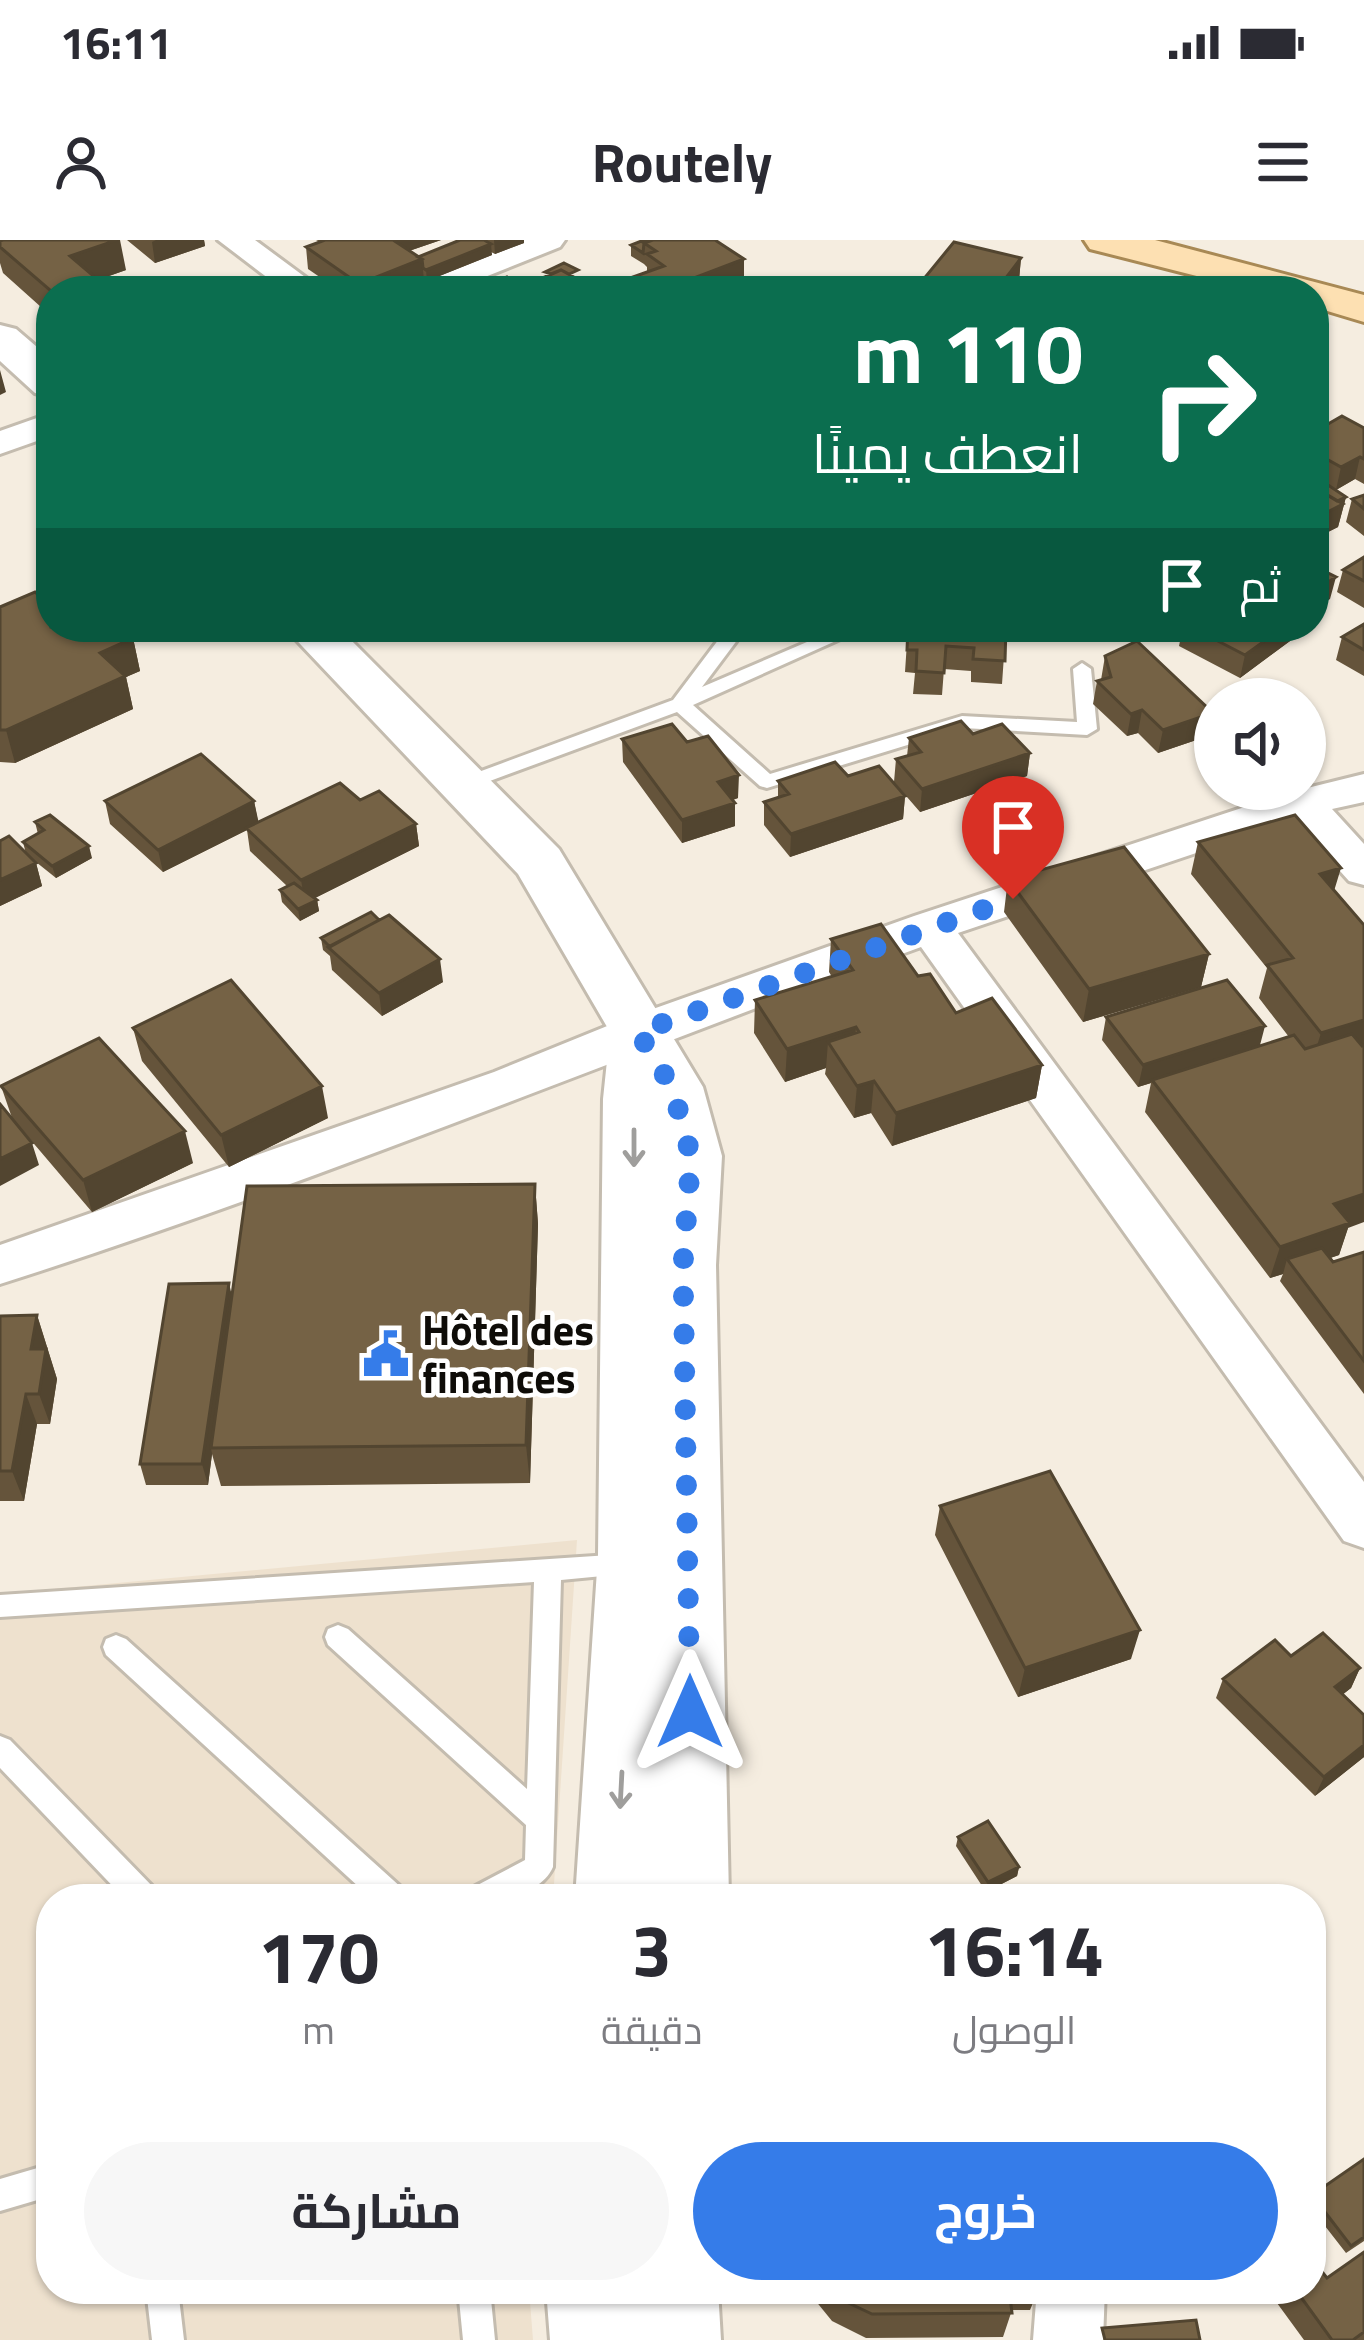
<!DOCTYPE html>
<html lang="ar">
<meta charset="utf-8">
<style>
:root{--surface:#fff;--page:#f7f7f7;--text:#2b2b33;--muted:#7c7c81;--accent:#357ce9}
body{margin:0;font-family:"Titillium Web",Cairo,sans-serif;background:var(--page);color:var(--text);direction:rtl;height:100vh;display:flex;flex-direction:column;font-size:45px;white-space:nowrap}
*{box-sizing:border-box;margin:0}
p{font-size:39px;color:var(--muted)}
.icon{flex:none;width:66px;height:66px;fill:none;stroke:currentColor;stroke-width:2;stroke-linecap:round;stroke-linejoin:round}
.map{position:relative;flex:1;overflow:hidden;direction:ltr}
.details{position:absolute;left:36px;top:1644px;width:1290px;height:420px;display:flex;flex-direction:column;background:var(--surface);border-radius:48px;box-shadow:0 3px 9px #0004;direction:rtl}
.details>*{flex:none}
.guide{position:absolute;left:36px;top:36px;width:1293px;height:366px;border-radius:48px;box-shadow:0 3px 9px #0004;direction:rtl;background:#0b6e4f;color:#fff;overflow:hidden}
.tools{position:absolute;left:1194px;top:438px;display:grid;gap:24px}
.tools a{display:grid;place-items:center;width:132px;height:132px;border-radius:50%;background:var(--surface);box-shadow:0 3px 9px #0004;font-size:60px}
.pin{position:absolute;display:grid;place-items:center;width:102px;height:102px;color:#fff;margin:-123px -51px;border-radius:50% 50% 50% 0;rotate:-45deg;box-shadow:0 0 12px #0007}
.pin .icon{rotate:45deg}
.me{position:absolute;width:132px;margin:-66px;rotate:0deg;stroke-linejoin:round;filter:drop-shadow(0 0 9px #0008)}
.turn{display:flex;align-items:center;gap:42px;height:252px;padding:0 48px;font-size:54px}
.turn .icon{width:156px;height:156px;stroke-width:2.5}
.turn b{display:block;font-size:84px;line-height:102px}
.then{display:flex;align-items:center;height:114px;padding:0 48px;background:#0003;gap:24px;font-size:45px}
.eta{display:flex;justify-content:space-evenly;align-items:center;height:204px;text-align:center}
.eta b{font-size:72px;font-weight:700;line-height:84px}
.primary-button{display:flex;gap:24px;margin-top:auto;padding:24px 48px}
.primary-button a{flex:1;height:138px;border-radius:72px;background:var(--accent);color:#fff;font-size:48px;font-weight:700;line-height:138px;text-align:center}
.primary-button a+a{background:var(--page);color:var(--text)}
.status{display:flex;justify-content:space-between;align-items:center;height:84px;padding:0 60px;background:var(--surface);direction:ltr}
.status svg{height:33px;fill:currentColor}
header{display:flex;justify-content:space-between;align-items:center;height:156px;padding:0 48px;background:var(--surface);font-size:54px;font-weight:700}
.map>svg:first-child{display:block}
.built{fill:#eee1ce}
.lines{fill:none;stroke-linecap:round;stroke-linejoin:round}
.lane-casing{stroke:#c4bcaf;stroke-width:6}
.street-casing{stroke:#c4bcaf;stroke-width:6}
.secondary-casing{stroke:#c4bcaf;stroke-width:6}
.primary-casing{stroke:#a88955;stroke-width:6}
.lane{fill:#fff;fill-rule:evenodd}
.street{fill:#fff;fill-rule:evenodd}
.secondary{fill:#fff;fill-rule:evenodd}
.primary{fill:#fde0b2;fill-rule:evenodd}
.wall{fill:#65543b}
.shaded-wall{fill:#524530}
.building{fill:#756245;stroke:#524530;stroke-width:3}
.oneway{stroke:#9f9e9c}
.route{stroke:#357ce9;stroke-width:21;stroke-dasharray:0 37.8}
.labels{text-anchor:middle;stroke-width:9;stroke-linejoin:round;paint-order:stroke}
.poi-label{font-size:42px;font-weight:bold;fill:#0e0c08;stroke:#fff;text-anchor:start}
</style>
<div class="status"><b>16:11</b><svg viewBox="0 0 49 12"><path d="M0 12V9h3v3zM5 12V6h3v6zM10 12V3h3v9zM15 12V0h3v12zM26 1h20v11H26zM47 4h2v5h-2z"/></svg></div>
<header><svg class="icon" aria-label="menu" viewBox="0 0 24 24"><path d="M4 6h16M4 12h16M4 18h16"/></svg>Routely<svg class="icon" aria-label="person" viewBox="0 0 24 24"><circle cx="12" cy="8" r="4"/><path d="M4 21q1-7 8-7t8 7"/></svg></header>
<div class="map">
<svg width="1364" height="2100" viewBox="0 0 1364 2100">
<rect width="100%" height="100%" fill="#f5ede0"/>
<path class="built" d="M577,1300L553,1659H51V2049H529L533,2100H0V1354Z"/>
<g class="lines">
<defs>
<path id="lane" d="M728,387H747L702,447L842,387H867L693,465L770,534L962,476L1077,482L1073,429L1082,423L1091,429L1097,489L1087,495L963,488L767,548L760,546L677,472L471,548L464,550L454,544L457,540L673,460Z
M625,1314L634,1317L638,1325L634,1333L561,1340L553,1627C539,1658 495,1659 465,1659L470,1649L525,1620L526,1585L328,1405L325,1397L328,1389L338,1385L348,1389L527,1549L534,1342L0,1377V1355Z
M116,1395L126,1399L403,1649L408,1659H372L106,1415L103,1407L106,1399Z
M0,1496L10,1500L155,1649L160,1659H125L0,1528Z
M51,1924V1956L0,1971V1939Z
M146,2049H178L184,2100H152Z
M458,2049H490L495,2100H463Z"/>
<path id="street" d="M218,0H255L324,51H285Z
M520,0H565L560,7L450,51H404L409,44Z
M51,173V196L0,214V191Z
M1364,534V562L1332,569L1364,604V645L1349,641L1294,580L958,693L1364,1242V1308L1344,1301L921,707C614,818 311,945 0,1044V1005L494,832L622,780L914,676L1287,553Z
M1037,2049H1105L1103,2100H1033Z"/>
<path id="secondary" d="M0,85L16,89L51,119V157L35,153L0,121Z
M284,387H338L559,609L703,847L722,916L716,1025L729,1659H575L598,1315L603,859L610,792L518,634Z
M546,2049H718L721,2100H550Z"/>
<path id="primary" d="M1084,0H1155L1364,55V82L1314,67V51H1256L1090,9Z"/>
</defs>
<use href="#lane" class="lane-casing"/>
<use href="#street" class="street-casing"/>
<use href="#secondary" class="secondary-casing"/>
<use href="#primary" class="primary-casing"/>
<use href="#lane" class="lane"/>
<use href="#street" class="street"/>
<use href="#secondary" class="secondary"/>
<use href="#primary" class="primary"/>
</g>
<path class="wall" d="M0,0L126,30L98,40L103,44L105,51H51V76L3,33L0,23Z
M127,0H204L205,6L155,23Z
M316,0H441L409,11L418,17L460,0H524V3L495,14L491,12L492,15L427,41L424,39V41L398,51H340L308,29L306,7L320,2Z
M644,0L744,40L716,51H619V42L647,32V27L644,24L631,16V5Z
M1021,18L1019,40L1010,51H922V41Z
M1364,188V244L1355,239L1336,250L1346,257L1338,287L1314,299V242L1318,240L1314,238V192Z
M1364,255V296L1346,282L1352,259Z
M1364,317V368L1337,352L1343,330Z
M0,367L51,387L133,398L140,431L126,437L133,469L15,523L0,522Z
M1364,384V436L1336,420L1342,397Z
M908,387H1006L1002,444L971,442V431L944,429L942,455L913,454L915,433L905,432Z
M1183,387H1294L1290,401L1240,438L1179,406Z
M1105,416L1208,496L1158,513L1138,493L1127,496L1093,464L1097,441L1101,440Z
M973,494L1030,513L1027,536L920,572L894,542L896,519L907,516L909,498Z
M622,499L687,502L738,558L733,560L735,586L682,603L623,522Z
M848,536L905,556L903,579L790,617L764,585V562L778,557V541Z
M360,560L416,584L419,606L315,658L317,660L319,671L300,681L282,662L280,650L287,646L250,611L247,590L163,632L110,584L105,561H254L258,582Z
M35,582L92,618L56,638L26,614L36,623L42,646L0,666V601L26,614L23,602L38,594Z
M1198,602L1334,650L1348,988L1339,1015L1330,1018L1333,1022L1364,1012V1154L1280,1041L1283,1034L1270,1038L1145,872L1151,843L1138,847L1102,800L1106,777L1260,806L1289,797L1259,758L1267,728L1191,634Z
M1008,639L1209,714L1201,747L1083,782L1004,672Z
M321,698L443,742L382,776L332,730L330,716L323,710Z
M831,699L918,736L956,773L1042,825L1036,858L892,906L871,873L854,878L825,834L826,828L785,842L754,793L755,760L832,737L829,732Z
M133,788L328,878L229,927L142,821Z
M1,846L193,923L92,972L12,878Z
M535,944L538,984L530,1243L221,1246L212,1214L208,1245H146L140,1224L232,1055Z
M37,1075L57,1139L50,1184H37L24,1261H0V1076Z
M940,1266L1131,1419L1018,1457L935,1295Z
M1291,1416L1360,1428L1351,1448L1343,1454L1364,1475V1517L1315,1556L1216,1458L1223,1439Z
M958,1597L1019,1627L1017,1636L986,1652L956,1606Z
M1364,1919V2001L1346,2013L1311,1968V1956Z
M1364,2012V2100H1304L1277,2063L1286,2049H1311Z
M806,2049H1039L1030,2070H1012L1003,2097L866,2098L832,2081Z"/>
<path class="shaded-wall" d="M117,0H120L126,30L77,47L70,16Z
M156,0H204L205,6L155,23L152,2Z
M396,0H441L397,15Z
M494,0H524V3L495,14Z
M491,4L492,15L427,41L426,30Z
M1021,18L1019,40L1010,51H996Z
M422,19L424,41L398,51H359V44Z
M744,19V40L716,51H660Z
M103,44L105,51H81Z
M0,130L6,152L0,155Z
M1360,217L1355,239L1336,250L1341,227Z
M1346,257L1338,287L1314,299V279L1333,263Z
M1336,337L1330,359L1314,370V351Z
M1284,387H1294L1290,401L1240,438L1245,415Z
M133,398L140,431L126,437L133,469L15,523L6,490L100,413Z
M1142,470L1138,493L1127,496L1131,474Z
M1213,473L1208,496L1158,513L1163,490Z
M1030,513L1027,536L920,572L922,549Z
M739,535L738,558L718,564V542Z
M905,556L903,579L790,617L791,594Z
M254,561L259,584L163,632L158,610Z
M735,563V586L682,603V580Z
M416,584L419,606L305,663L301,640Z
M89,606L92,618L56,638L52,626Z
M36,623L42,646L0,666V640Z
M1341,628L1331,661L1320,634Z
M317,660L319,671L300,681L298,669Z
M1209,714L1201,747L1083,782L1089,749Z
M440,719L443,742L382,776L379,753Z
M1364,780V809L1311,825L1321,793Z
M1265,786L1259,809L1152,840L1151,843L1138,847L1143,825Z
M856,787L853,819L828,802L826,828L785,842L787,809Z
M1042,825L1036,858L892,906L896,873Z
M874,841L871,873L854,878L857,846Z
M322,846L328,878L229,927L221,895Z
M185,891L193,923L92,972L83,940Z
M32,903L39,925L0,946V919Z
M535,944L538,984L530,1243L526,1205Z
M1364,954V982L1348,988L1339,1015L1295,1030L1287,1019L1283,1034L1270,1038L1280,1007L1334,964Z
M229,1043L234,1065L211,1208L212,1214L208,1245L202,1224Z
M37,1075L57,1139L50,1184L39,1154L31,1109Z
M26,1154L37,1184L24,1261L12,1231Z
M1140,1390L1131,1419L1018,1457L1025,1428Z
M1360,1428L1351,1448L1327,1467L1335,1447Z
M1364,1505V1517L1315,1556L1324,1537Z
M1019,1627L1017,1636L986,1652L988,1642Z"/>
<path class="building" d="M3,0H117L70,16L103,44L81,51H51L0,7V1Z
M325,0H393L422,19L359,44L306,7Z
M460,0H484L491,4L426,30L423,28L422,19L418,17Z
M644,0H653L644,3L643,13L631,5Z
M653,0H715L744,19L660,51H632L619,42L664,26L647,14L656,11L644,3Z
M954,2L1021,18L996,51H964L922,41Z
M564,23L578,30L569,34L561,30L551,34L545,32Z
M561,30L588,45L575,51H487L482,48L507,37L524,46Z
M1342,176L1364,188V219L1360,217L1341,227L1314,212V192Z
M1319,239L1346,257L1337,261L1314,247V242Z
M1314,247L1343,264L1314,279Z
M1364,255V269L1352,259Z
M1364,317V341L1343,330Z
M1314,326L1336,337L1314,351Z
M35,352L51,367V387H121L133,398L100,413L125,436L6,490H0V367Z
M1364,384V410L1342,397Z
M908,387H1006L1005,421L973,419L974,408L946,406L944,433L916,431L917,410H907Z
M1191,387H1284L1245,415Z
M1137,401L1213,473L1163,490L1142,470L1131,474L1097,441L1111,437L1105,416Z
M961,481L973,494L1002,484L1030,513L922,549L896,519L921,512L909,498Z
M672,484L687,502L708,496L739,535L718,542L735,563L682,580L622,499Z
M201,514L254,561L158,610L105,561Z
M835,522L848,536L879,526L905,556L791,594L764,562L789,554L778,541Z
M340,543L360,560L379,551L416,584L301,640L246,588Z
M50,575L89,606L52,626L23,602L44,590L35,582Z
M1295,575L1341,628L1320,634L1364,685V780L1321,793L1267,725L1293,718L1198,602Z
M9,596L36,623L0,640V601Z
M1124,607L1209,714L1089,749L1008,639Z
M294,643L317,660L298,669L280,650Z
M371,672L379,680L330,707L321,698Z
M389,675L440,719L379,753L328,707Z
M881,684L918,736L930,734L956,773L992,758L1042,825L896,873L874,841L857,846L828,802L859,792L856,787L787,809L755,760L853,730L831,699Z
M231,740L322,846L221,895L133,788Z
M1227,740L1265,786L1143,825L1106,777Z
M1352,794L1362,806L1364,805V954L1334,964L1350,983L1280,1007L1152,840L1294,795L1305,809Z
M99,798L185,891L83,940L1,846Z
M0,864L32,903L0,919Z
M535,944L526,1205L211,1208L247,946Z
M1322,1008L1333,1022L1364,1012V1121L1287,1019Z
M229,1043L202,1224H140L169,1044Z
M37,1075L31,1109H46L39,1154H26L12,1231H0V1076Z
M1050,1231L1140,1390L1025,1428L940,1266Z
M1323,1393L1360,1428L1335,1447L1364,1475V1505L1324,1537L1223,1439L1275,1400L1291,1416Z
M988,1581L1019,1627L988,1642L958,1597Z
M1364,1919V1997L1351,2006L1312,1955Z
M1364,2012V2092L1353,2100H1332L1295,2049H1311V2028L1316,2024L1327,2038Z
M829,2049H1009L1012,2073L872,2074L836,2057Z
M1196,2080L1200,2100H1105L1102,2088Z"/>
<defs><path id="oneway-shaft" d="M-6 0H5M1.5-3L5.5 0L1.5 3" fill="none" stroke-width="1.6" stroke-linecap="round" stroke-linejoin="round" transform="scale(3)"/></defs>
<g class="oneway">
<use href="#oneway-shaft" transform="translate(634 908) rotate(90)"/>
<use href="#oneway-shaft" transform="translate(621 1550) rotate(93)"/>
</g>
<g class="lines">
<path class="route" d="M690,1472L683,1025L691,916L672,847L638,792L1013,659"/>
</g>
<defs>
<symbol id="civic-bare" viewBox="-9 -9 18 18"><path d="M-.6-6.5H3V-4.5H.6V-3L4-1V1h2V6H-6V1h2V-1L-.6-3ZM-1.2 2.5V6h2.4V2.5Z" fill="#357ce9" stroke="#fff" stroke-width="2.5" paint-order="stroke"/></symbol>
</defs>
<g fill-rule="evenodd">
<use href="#civic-bare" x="353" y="1081" width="66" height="66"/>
</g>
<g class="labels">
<g class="poi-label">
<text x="422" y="1105">Hôtel des<tspan x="422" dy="48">finances</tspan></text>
</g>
</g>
</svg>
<div class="tools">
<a><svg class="icon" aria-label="sound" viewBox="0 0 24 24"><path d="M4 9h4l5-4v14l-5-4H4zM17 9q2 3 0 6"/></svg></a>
</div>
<div class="pin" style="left:1013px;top:659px;background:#d93025"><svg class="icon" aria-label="arrive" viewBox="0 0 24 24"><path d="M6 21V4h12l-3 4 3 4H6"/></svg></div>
<svg class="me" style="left:690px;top:1472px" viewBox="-20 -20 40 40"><path d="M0-17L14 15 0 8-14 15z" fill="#357ce9" stroke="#fff" stroke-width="4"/></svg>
<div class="guide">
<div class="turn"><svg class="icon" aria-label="right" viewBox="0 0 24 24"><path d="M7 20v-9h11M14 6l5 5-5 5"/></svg><div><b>110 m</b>انعطف يمينًا</div></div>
<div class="then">ثم<svg class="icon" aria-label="arrive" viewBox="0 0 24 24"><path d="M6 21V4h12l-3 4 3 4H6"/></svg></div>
</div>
<section class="details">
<div class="eta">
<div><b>16:14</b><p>الوصول</p></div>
<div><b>3</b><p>دقيقة</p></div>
<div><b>170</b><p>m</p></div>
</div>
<div class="primary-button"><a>خروج</a><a>مشاركة</a></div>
</section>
</div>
